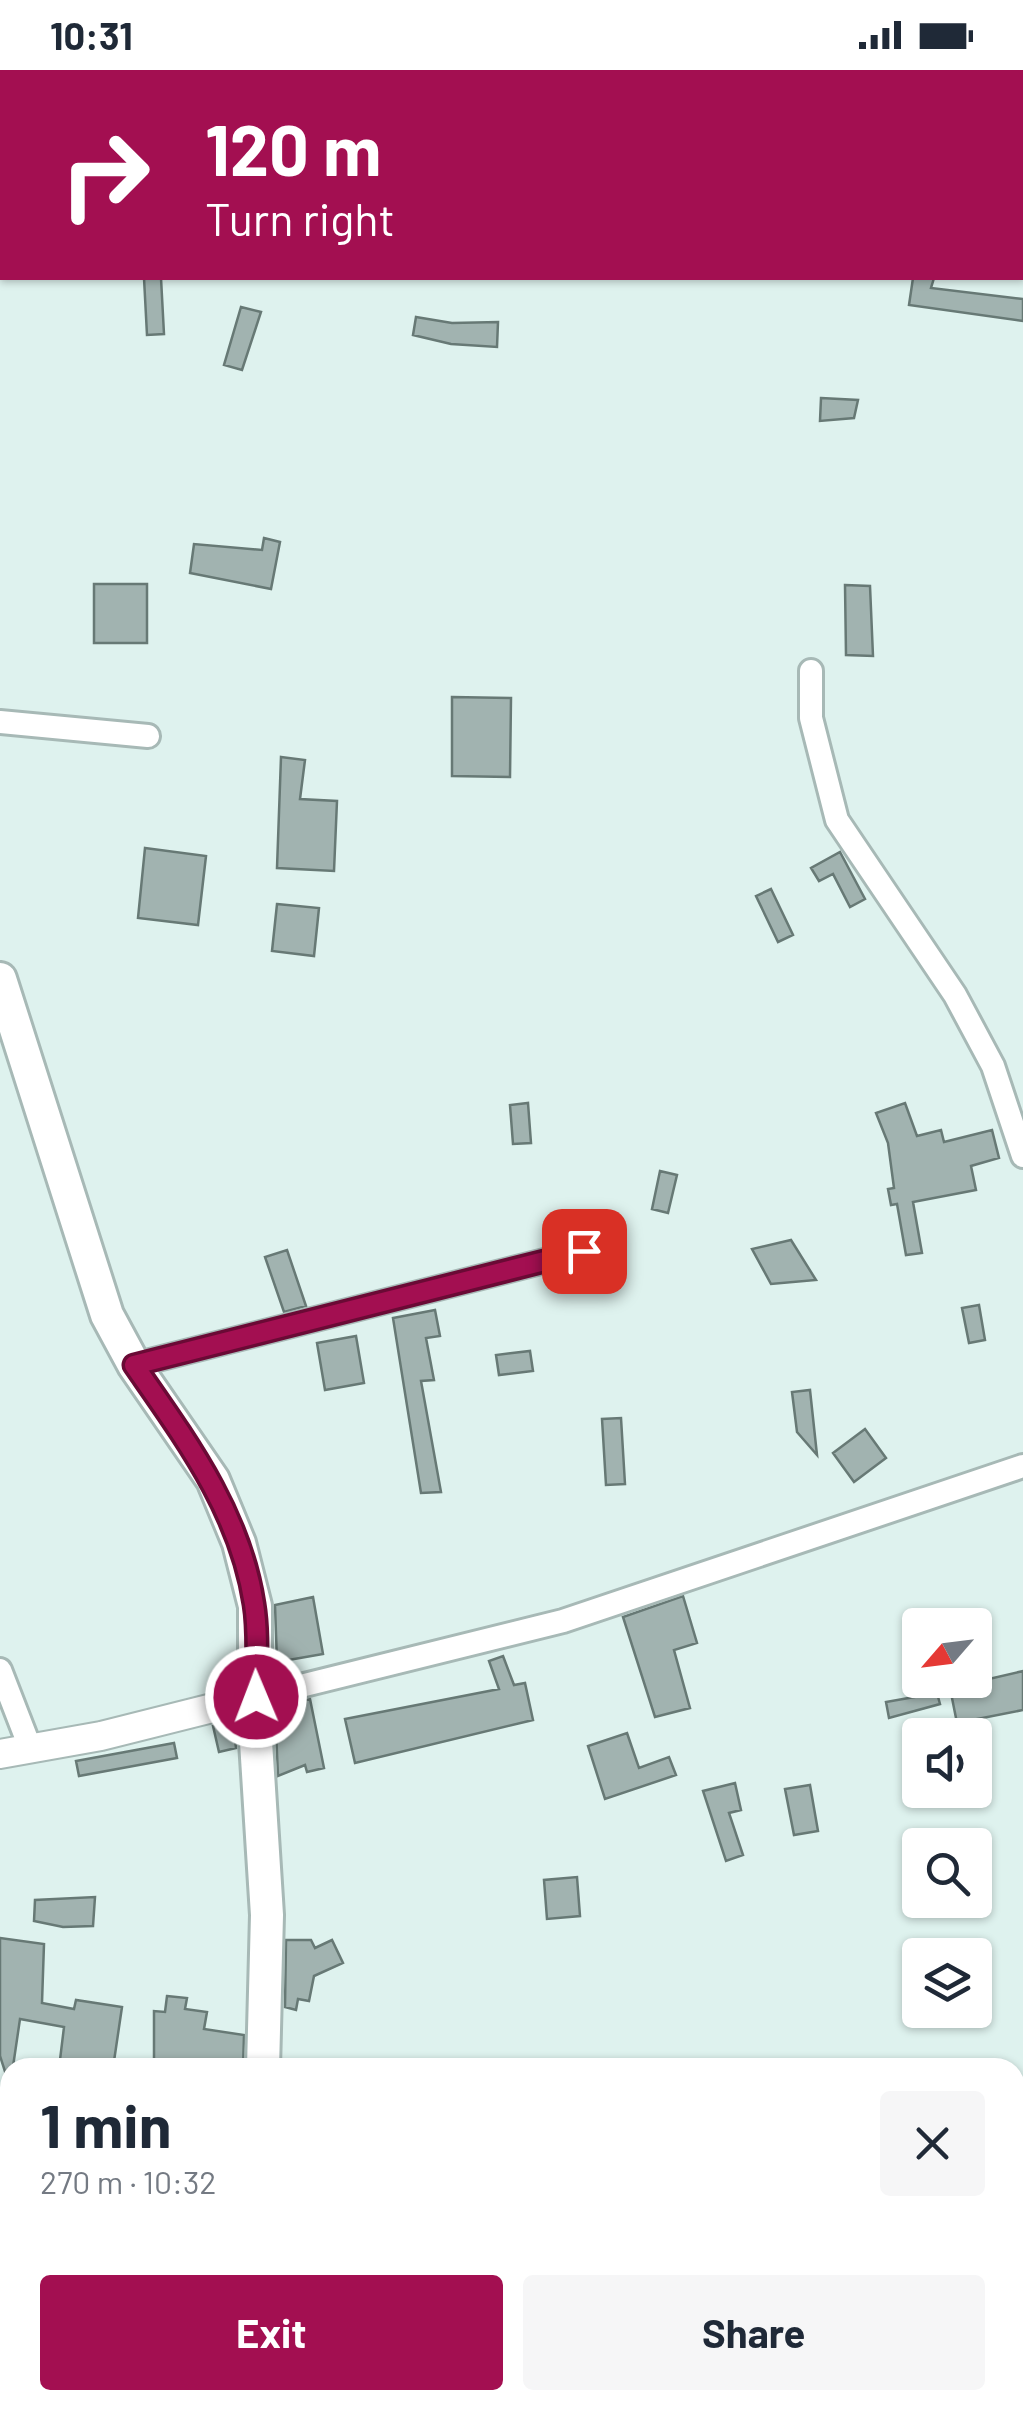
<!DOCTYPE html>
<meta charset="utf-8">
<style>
:root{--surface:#fff;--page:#f6f6f7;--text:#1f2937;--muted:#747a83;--accent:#a30f51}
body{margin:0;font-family:Barlow,sans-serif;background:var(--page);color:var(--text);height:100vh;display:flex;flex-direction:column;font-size:38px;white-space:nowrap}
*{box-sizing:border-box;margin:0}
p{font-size:32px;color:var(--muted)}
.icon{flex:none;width:55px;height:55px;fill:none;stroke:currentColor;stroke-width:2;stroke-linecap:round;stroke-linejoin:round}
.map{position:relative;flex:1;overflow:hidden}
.details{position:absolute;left:0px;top:1988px;width:1025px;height:352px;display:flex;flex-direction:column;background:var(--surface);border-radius:30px 30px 0 0;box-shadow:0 2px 8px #0004}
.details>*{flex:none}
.hud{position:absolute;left:0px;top:0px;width:1025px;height:210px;box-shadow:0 2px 8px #0004;background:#a30f51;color:#fff;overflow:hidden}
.needle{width:65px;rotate:242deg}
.controls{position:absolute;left:902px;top:1538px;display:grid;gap:20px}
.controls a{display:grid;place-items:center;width:90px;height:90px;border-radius:10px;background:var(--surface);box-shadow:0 2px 8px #0004;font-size:50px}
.pin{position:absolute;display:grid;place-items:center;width:85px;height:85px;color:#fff;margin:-42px;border-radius:20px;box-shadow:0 5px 15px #0006}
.me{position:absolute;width:110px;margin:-55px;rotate:359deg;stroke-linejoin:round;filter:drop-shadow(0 0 8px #0008)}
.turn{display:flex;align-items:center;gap:35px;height:210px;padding:0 40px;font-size:45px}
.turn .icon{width:130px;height:130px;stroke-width:2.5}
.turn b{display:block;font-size:70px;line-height:85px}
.round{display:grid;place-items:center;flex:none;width:105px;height:105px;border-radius:10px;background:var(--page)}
.overview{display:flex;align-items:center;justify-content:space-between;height:170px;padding:0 40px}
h1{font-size:60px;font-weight:700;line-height:75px}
.primary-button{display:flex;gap:20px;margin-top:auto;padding:20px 40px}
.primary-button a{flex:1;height:115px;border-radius:10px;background:var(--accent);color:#fff;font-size:40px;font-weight:700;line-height:115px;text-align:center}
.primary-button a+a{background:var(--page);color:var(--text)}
.status{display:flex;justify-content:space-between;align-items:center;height:70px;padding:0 50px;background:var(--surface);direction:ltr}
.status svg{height:28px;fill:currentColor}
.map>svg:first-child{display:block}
.building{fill:#a1b3b0;stroke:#677975;stroke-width:2.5}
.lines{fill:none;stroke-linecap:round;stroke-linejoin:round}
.minor-casing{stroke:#a7b9b6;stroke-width:28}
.tertiary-casing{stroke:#a7b9b6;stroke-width:32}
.secondary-casing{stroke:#a7b9b6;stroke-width:38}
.trunk-casing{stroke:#27a496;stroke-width:42}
.minor{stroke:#fff;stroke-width:22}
.tertiary{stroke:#fff;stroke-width:28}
.secondary{stroke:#fff;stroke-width:32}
.trunk{stroke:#54eada;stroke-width:38}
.route-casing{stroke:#6a0a35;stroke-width:25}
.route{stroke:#a30f51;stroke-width:18}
</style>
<div class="status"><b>10:31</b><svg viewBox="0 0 49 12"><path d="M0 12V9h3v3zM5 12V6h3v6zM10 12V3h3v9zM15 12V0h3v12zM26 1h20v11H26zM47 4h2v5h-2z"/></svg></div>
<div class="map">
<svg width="1023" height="2339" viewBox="0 0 1023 2339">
<rect width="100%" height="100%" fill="#def2ee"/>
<path class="building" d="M144,208H161L164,264L147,265Z
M913,208H934L931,218L1023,229V251L909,235Z
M241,237L261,242L242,300L224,295Z
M416,247L452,253L498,252L497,277L451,274L413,265Z
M821,328L858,330L854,348L820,351Z
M264,468L280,472L271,519L190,503L194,474L262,480Z
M94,514H147V573H94Z
M845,515L870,516L873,586L846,585Z
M452,627L511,628L510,707L452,706Z
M281,687L305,690L300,729L337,731L334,801L277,798Z
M145,778L206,786L198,855L138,848Z
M840,782L865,829L850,837L833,804L819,811L811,798Z
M771,819L793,865L778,872L756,826Z
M277,834L319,838L314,886L272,881Z
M528,1033L531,1073L513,1074L510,1035Z
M905,1033L917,1066L941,1060L944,1072L992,1060L999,1088L971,1096L976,1120L913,1132L922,1183L906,1185L897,1134L891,1135L888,1119L894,1118L888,1073L876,1043Z
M660,1101L677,1105L668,1143L652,1139Z
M791,1170L816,1210L771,1214L752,1179Z
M287,1180L306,1236L284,1242L265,1187Z
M979,1235L985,1270L969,1273L962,1238Z
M435,1240L440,1266L426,1268L434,1310L421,1311L441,1422L421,1423L393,1248Z
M356,1266L364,1313L325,1320L317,1273Z
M530,1281L533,1301L499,1305L496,1285Z
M810,1320L817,1385L797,1362L792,1322Z
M621,1348L625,1414L606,1415L602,1349Z
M865,1359L886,1388L854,1412L833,1383Z
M683,1526L697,1573L674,1580L690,1638L655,1647L623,1547Z
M313,1527L323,1584L277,1592L275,1535Z
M503,1586L514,1615L525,1613L533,1650L355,1693L345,1649L499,1619L489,1591Z
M1023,1601V1640L957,1653L950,1618Z
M937,1623L940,1634L889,1648L886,1632Z
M310,1629L324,1698L307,1702L305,1695L278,1706L275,1638Z
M233,1651L236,1678L219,1682L213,1656Z
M627,1663L639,1698L669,1687L676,1705L605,1729L588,1676Z
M174,1673L177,1688L79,1706L76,1691Z
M735,1713L741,1740L729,1743L743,1785L726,1791L703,1721Z
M810,1715L818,1761L794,1765L785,1719Z
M577,1807L580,1846L547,1849L544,1810Z
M95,1827L93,1856L63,1857L34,1851L35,1830Z
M0,1868L44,1874L42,1933L74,1939L76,1930L122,1937L113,1998H59L64,1957L20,1949L10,2017L0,1986Z
M286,1870H311L315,1878L332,1870L343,1893L314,1906L309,1931L298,1929L296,1940L285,1937Z
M167,1926L187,1928L185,1939L207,1942L204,1959L244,1965L243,1998H154V1941L165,1942Z"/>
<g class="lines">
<defs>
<path id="minor" d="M811,601V648L837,750L955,925L993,996L1023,1086
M0,652L148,666
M134,1295L584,1181
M0,1600L31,1680
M256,1627L563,1551L1023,1396"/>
<path id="tertiary" d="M0,1684L101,1666L256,1627"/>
<path id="secondary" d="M0,909L107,1245L134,1295L213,1410L239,1473L255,1536V1656L267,1845L263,1998
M312,2339V2330"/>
<path id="trunk" d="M0,7L2,8
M1022,163H1023"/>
</defs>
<use href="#minor" class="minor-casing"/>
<use href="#tertiary" class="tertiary-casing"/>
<use href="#secondary" class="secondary-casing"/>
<use href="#trunk" class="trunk-casing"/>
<use href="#minor" class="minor"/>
<use href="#tertiary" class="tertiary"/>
<use href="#secondary" class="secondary"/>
<use href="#trunk" class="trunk"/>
</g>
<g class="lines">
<defs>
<path id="route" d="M256,1627C256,1597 259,1564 254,1534C240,1442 186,1370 134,1295L584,1181"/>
</defs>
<use href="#route" class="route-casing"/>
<use href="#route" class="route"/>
</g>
</svg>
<div class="controls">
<a><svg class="needle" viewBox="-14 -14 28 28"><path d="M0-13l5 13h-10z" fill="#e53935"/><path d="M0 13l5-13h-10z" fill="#747a83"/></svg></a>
<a><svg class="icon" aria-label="sound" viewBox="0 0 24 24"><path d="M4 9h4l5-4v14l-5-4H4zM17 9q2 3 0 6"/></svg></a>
<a><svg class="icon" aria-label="search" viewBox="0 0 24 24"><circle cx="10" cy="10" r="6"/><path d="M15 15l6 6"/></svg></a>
<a><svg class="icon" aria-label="layers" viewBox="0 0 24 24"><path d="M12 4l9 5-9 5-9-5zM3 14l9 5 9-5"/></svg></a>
</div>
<div class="pin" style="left:584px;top:1181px;background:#d93025"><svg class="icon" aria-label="arrive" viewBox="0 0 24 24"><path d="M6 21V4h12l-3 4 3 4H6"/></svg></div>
<svg class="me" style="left:256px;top:1627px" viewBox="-20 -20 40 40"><circle r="17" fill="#a30f51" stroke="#fff" stroke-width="3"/><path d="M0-11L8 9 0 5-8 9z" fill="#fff"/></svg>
<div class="hud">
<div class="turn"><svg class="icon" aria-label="right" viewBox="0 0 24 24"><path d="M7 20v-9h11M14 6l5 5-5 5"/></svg><div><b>120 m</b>Turn right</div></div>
</div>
<section class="details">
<div class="overview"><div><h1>1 min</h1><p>270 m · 10:32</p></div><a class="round"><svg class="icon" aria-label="close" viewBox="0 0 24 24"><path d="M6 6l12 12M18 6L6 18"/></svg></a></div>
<div class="primary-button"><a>Exit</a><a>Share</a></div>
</section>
</div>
